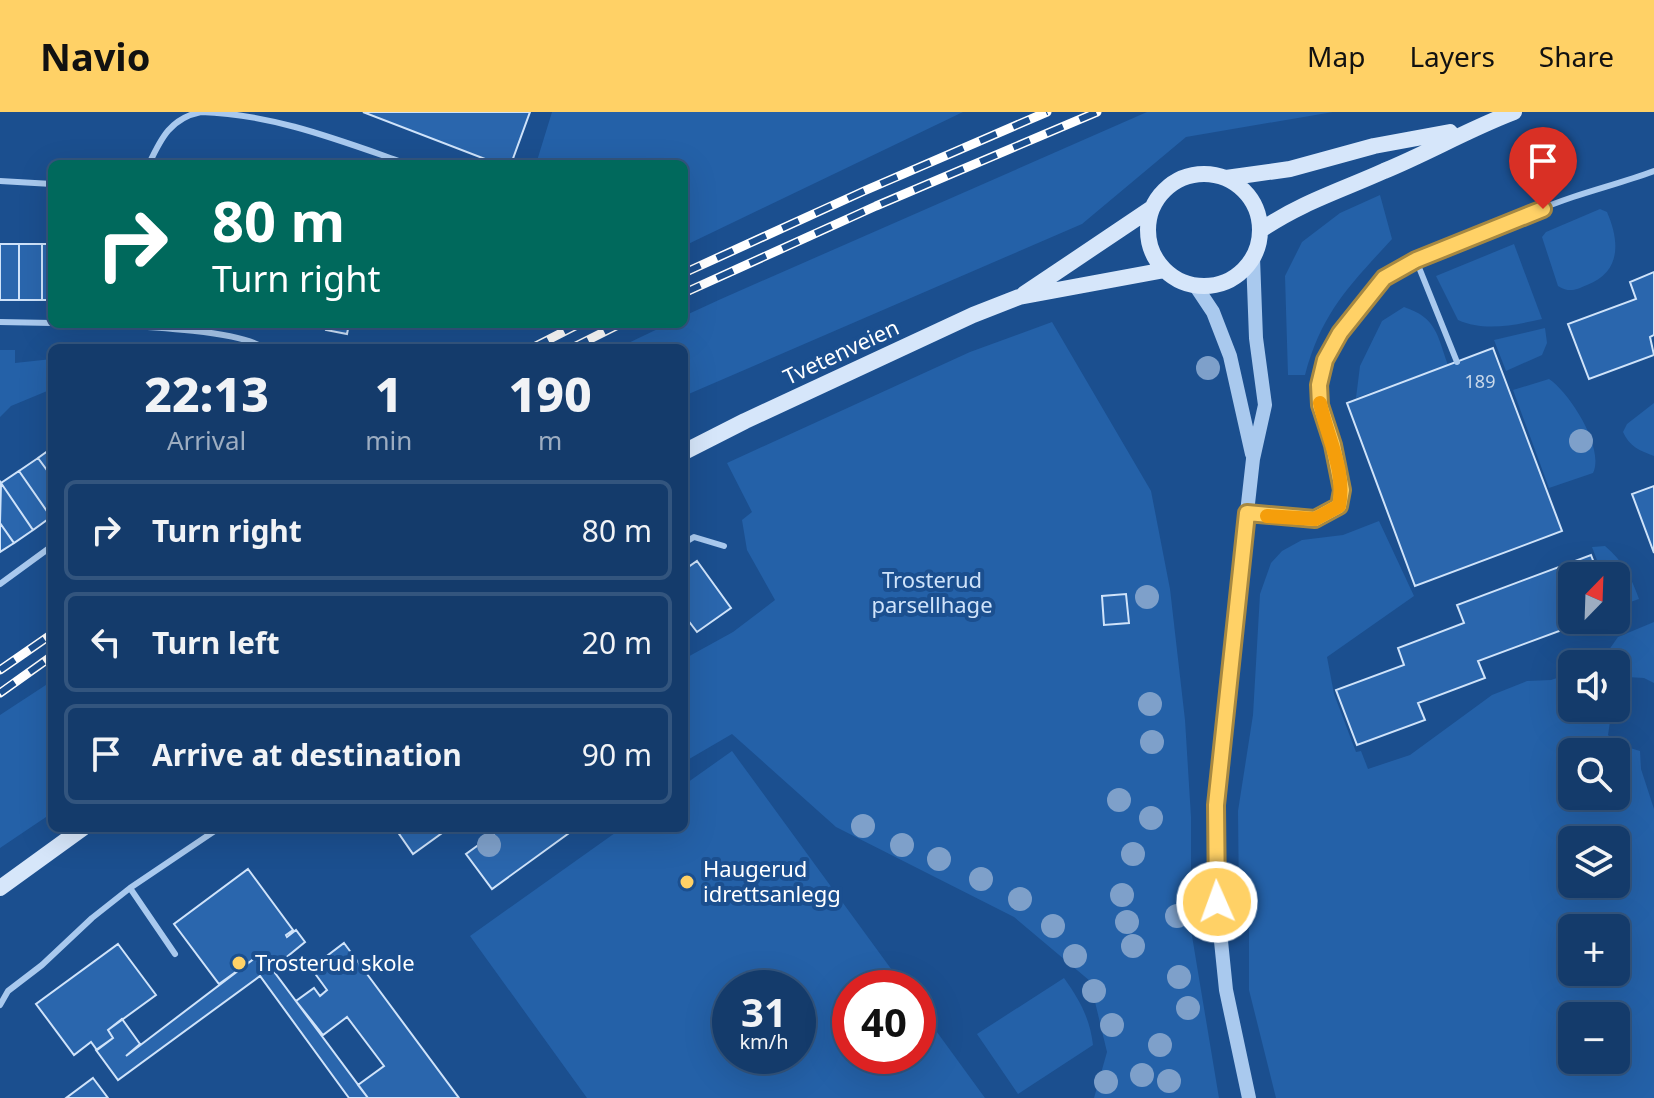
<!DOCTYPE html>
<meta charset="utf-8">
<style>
:root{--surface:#143b6b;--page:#214673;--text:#f1f3f6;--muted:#9dadc1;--line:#33557e;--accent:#ffd166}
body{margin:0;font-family:"Noto Sans",sans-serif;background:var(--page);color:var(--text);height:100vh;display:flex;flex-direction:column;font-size:30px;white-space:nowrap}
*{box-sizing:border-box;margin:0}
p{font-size:26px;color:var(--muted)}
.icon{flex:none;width:44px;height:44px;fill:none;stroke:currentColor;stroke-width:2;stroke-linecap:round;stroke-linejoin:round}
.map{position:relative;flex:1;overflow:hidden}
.panel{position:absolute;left:48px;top:232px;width:640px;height:488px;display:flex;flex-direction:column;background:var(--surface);border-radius:12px;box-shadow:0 8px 32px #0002,0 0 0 2px var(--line)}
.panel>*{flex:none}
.banner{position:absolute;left:48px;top:48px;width:640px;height:168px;border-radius:12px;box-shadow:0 8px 32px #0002,0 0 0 2px var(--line);background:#00695c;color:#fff;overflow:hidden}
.needle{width:52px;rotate:23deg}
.fabs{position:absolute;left:1558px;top:450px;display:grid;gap:16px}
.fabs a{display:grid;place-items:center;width:72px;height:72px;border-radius:12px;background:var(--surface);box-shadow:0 8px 32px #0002,0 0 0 2px var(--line);font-size:40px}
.speed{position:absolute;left:712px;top:858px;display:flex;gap:16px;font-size:40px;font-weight:700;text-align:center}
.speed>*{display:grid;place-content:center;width:104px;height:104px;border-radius:50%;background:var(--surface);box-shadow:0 8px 32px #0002,0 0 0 2px var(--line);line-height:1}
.speed small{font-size:20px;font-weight:400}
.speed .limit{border:12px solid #d22;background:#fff;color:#111}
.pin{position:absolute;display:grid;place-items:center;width:68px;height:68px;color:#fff;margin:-82px -34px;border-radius:50% 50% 50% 0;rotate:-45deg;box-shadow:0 0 8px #0007}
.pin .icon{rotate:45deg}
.me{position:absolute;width:88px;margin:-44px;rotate:358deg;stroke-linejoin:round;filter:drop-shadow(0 0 6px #0008)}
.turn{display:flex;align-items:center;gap:28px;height:168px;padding:0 32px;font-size:36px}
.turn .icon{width:104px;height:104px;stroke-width:2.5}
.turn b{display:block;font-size:56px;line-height:68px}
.eta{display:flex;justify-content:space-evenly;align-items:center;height:136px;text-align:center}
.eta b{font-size:48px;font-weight:800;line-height:56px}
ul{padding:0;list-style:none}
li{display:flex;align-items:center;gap:24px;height:100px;margin:0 16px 12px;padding:0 16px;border:4px solid var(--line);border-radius:12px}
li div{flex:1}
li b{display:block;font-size:30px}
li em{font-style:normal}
header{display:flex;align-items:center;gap:48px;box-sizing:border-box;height:112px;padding:0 40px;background:var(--accent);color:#111}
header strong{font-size:38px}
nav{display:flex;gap:44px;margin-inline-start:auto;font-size:28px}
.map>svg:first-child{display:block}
.green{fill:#2461a8;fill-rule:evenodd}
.building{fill:#2a66ad;stroke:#cfe3fa;stroke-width:2}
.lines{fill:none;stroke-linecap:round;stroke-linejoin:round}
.service{stroke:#a9c9ee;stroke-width:6}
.tertiary{stroke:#a9c9ee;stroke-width:14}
.secondary{stroke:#d6e6fa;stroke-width:16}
.rail-casing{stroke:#fff;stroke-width:9}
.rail{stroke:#1b4f8f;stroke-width:6;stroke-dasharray:18;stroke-linecap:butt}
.tree{fill:#7ea0ca}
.route-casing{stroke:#a68842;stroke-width:20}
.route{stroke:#ffd166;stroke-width:14}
.slow{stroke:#f59e0b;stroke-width:14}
.poi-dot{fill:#ffd166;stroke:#1b4f8f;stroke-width:3}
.labels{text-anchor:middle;stroke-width:8;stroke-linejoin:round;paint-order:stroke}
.number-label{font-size:18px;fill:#cad9ea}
.street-label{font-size:22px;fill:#fff;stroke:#1b4f8f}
.park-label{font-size:22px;fill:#cfe3fa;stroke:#1b4f8f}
.poi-label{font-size:22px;fill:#fff;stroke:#1b4f8f;text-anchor:start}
</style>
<header>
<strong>Navio</strong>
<nav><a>Map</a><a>Layers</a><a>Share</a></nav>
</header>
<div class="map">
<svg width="1654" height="986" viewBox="0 0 1654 986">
<rect width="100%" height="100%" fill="#1b4f8f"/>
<path class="green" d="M552,0H963L684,134V52H536Z
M1147,0H1333L1186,25L1082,112L684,284V236H618L668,212H684V204L721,187Z
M1380,83L1392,127C1349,174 1322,200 1305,263H1288L1285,164L1302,130L1340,101Z
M1600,97L1607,100C1620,130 1621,160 1587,173C1575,178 1570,181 1558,174L1542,125L1546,120Z
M1514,132L1542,207C1514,213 1485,220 1458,208L1436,164Z
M1404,195C1437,206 1437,223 1448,253L1356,286L1360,254L1382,209Z
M1052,210L1151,379L1170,477L1185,608L1191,705V818L1219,986H1094L1107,940L1090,869L1014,805L836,715L732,622L684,650V547L733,520L775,488L747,438L742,408L752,400L727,351L970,240Z
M1545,216L1547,231L1542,243L1506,259L1494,228Z
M0,238H15V251L52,247V277L11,294L0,305Z
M1549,267C1570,281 1605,336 1593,361L1549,376L1513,278Z
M1654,291V344C1640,339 1629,334 1623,320L1627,312Z
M1379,409L1414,484L1327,545L1334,582L1356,640L1361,639L1368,657L1410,643L1492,583L1527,569L1551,568L1572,561V596H1612L1608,623L1617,632L1640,639L1641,657L1654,697V986H1276L1249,878V818L1239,790L1238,699L1253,603L1260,482L1271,451L1282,439L1302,428L1343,423ZM1572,640H1616V684H1572ZM1572,728H1616V772H1572ZM1572,816H1616V860H1572ZM1572,904H1616V948H1572Z
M1605,434C1623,449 1631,465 1639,487L1616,495V464H1603L1592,435Z
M1654,510V571L1644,566L1627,565L1616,578V552H1599L1618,525Z
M52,569V701L0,736V603Z
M732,639L905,876H850V944H918V894L985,986H587L470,824L622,716H684V673ZM730,876H798V944H730Z
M1064,866C1079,887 1090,906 1093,933L1018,982L977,922Z"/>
<path class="building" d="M363,0H530L511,52H498Z
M0,132H19V188H0Z
M19,132H42V188H19Z
M42,132H52V188H42Z
M1654,160V223L1650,225L1654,243L1589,267L1568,212L1636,187L1630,170Z
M327,212H349L347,222L326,218Z
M1493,236L1562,419L1415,474L1347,291Z
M52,336V365L38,346Z
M38,346L52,365L51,405L19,359Z
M19,359L51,405L33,418L1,371Z
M1,371L33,418L14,431L0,411Z
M1654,374V441L1632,382Z
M0,411L14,431L0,440Z
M1591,443L1599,464H1572V508H1589L1478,549L1485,566L1418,591L1425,608L1357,633L1336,578L1404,553L1398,536L1464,511L1457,493Z
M697,449L731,496L697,520L684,503V458Z
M1126,482L1129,511L1104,513L1102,484Z
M395,716H449L413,742Z
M502,716H576L492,777L466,742Z
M248,757L293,818L286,823L287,825L296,818L305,830L267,861L255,846L219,872L174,812Z
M344,831L459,986H368L358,973L384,954L347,905L323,923L296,889L314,876L320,884L327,878L311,856Z
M118,832L156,883L108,918L113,926L97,938L91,930L74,943L36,892Z
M255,846L267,861L272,857L368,986H349L260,864L118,968L96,938L113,926L108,918L122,907L140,932L126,944Z
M93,966L108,986H66Z"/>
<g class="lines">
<path class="service" d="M201,0C271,2 336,27 402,50
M149,52C161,26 171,6 201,0
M0,69L52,72
M1416,148L1457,250
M0,210L52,211
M90,212C127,214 238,217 264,236
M1247,401L1315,407L1339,394C1348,349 1313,307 1320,269C1327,232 1355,192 1383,167C1404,149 1435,140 1460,130C1497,115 1534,98 1573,85C1600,76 1627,69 1654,59
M684,431L694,425L724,434
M0,472L52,434
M130,776L175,842
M0,893L8,879L42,853L92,806L130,776L219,716"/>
<path class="tertiary" d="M1195,173L1213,200L1230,244L1252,342
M1249,986L1226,878L1217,790L1215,746L1216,693L1224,606L1253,347L1265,293L1256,226L1253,146"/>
<path class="secondary" d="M1148 118a56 56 0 1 1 112 0a56 56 0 1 1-112 0Z
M1226,66L1290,57L1374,34L1450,20
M1261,118C1300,91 1342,78 1384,59C1428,41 1469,17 1514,0
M1024,182L1152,96
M684,340L745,309L973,203L1019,185L1165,158
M0,776L83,716"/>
<defs>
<path id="rail" d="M684,161L864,79L1047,0
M684,181L876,94L1097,0
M532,236L579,212
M572,236L620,212
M0,558L52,522
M0,581L52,544"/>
</defs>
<use href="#rail" class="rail-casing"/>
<use href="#rail" class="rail"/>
</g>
<g class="tree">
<circle cx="1208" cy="256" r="12"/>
<circle cx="1581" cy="329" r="12"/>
<circle cx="1147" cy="485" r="12"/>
<circle cx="1150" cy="592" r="12"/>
<circle cx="1152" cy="630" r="12"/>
<circle cx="1119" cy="688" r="12"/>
<circle cx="1151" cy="706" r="12"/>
<circle cx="863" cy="714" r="12"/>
<circle cx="489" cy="733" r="12"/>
<circle cx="902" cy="733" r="12"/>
<circle cx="1133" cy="742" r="12"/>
<circle cx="939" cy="747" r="12"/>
<circle cx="981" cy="767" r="12"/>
<circle cx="1122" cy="783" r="12"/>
<circle cx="1020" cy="787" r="12"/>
<circle cx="1177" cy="804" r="12"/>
<circle cx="1127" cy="810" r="12"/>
<circle cx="1053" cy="814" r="12"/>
<circle cx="1133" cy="834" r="12"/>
<circle cx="1075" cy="844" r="12"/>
<circle cx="1179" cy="865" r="12"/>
<circle cx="1094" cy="879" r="12"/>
<circle cx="1188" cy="896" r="12"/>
<circle cx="1112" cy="913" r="12"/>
<circle cx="1160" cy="933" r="12"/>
<circle cx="1142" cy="963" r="12"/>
<circle cx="1169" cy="969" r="12"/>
<circle cx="1106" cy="970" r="12"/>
</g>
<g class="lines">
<defs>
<path id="route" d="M1217,790L1216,693L1247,401L1315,407L1339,394L1342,378L1333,333L1320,293L1319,273L1325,248L1340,221L1384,166L1416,148L1543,97"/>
</defs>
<use href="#route" class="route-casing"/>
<use href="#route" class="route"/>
<path class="slow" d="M1267,404L1315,407L1339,394C1346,358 1327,325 1320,291"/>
</g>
<g class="poi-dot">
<circle cx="687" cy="770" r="8"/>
<circle cx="239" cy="851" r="8"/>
</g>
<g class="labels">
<g class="number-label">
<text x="1480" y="276">189</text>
</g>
<g class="street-label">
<text transform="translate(841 240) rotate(-25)" y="8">Tvetenveien</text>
</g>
<g class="park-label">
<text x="932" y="476">Trosterud<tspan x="932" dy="25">parsellhage</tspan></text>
</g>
<g class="poi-label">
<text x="703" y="765">Haugerud<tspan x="703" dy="25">idrettsanlegg</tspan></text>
<text x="255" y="859">Trosterud skole</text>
</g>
</g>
</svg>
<div class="fabs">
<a><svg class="needle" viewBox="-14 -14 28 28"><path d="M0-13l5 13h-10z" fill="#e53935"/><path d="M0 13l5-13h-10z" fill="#9dadc1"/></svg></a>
<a><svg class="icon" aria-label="sound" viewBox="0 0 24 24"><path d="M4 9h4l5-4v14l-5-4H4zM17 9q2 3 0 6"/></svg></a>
<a><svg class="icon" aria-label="search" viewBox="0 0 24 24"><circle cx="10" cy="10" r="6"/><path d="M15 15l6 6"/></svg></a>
<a><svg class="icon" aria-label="layers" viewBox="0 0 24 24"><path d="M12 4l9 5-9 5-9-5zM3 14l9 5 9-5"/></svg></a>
<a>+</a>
<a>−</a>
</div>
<div class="speed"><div>31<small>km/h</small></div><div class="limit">40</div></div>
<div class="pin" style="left:1543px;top:97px;background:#d93025"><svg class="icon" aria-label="arrive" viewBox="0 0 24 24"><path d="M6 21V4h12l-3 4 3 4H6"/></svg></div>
<svg class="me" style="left:1217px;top:790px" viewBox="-20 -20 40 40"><circle r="17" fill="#ffd166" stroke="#fff" stroke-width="3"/><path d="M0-11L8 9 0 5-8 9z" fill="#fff"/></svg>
<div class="banner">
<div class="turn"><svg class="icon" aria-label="right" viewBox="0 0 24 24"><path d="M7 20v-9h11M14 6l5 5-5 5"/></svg><div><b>80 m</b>Turn right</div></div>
</div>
<section class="panel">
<div class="eta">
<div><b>22:13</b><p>Arrival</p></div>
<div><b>1</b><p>min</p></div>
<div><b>190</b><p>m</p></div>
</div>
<ul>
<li><svg class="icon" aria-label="right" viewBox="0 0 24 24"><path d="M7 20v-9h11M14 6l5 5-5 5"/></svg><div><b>Turn right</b></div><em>80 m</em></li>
<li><svg class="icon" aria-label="left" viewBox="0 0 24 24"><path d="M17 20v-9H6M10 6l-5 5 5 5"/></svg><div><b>Turn left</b></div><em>20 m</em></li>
<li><svg class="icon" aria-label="arrive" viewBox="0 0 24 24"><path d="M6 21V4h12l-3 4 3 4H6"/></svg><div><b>Arrive at destination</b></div><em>90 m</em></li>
</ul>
</section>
</div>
